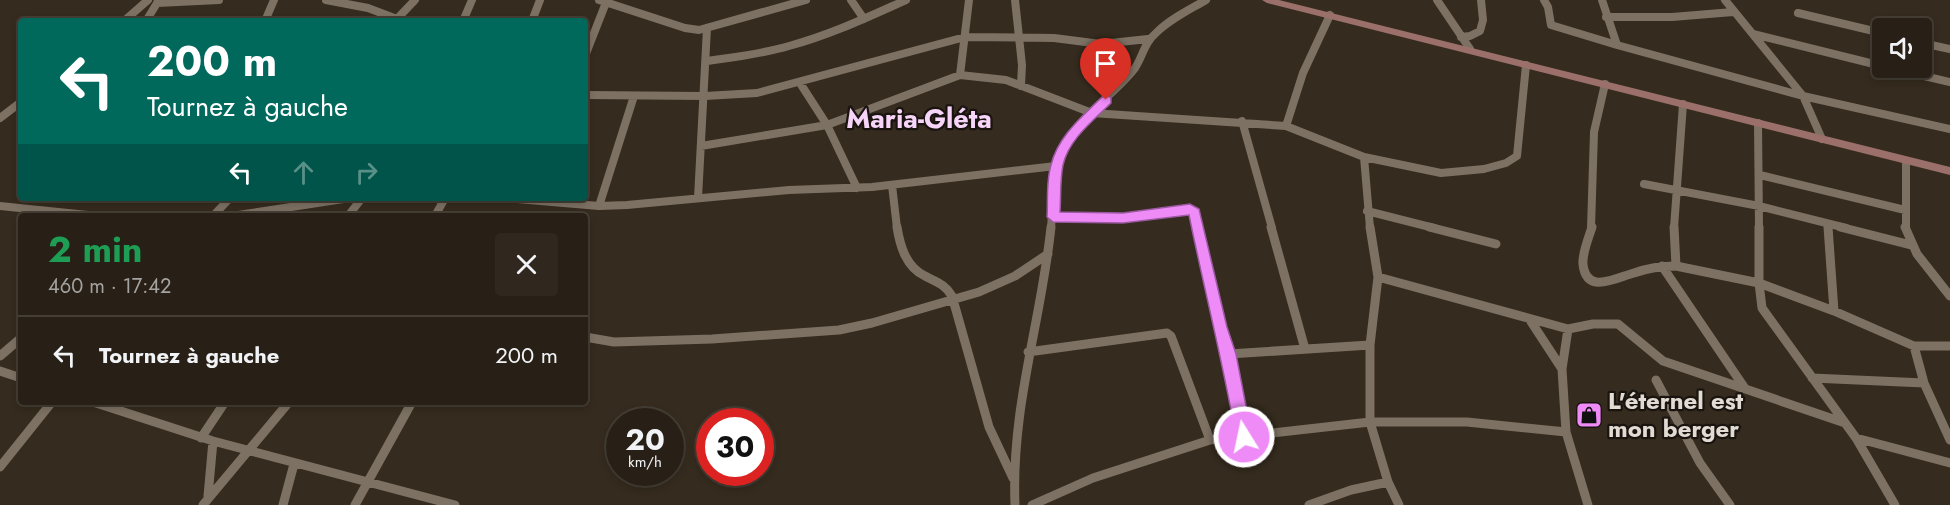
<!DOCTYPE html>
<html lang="fr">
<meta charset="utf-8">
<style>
:root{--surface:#282016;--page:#30281f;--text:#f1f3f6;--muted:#a5a3a1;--line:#443e35}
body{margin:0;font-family:Jost,sans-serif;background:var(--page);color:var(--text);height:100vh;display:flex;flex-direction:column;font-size:22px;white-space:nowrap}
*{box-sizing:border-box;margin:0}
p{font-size:20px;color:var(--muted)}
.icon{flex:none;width:33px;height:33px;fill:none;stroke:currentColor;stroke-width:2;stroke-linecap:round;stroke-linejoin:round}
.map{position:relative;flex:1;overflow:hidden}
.sheet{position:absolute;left:18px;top:213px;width:570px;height:192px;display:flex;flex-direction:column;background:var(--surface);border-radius:6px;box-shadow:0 3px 9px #0003,0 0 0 2px var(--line)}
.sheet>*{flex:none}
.hud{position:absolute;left:18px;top:18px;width:570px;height:183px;border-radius:6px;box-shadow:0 3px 9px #0003,0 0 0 2px var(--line);background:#00695c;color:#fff;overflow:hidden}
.fabs{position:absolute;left:1872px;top:18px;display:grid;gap:12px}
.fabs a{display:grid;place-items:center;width:60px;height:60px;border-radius:6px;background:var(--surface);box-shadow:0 3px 9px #0003,0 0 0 2px var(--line);font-size:30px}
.speed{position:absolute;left:606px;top:408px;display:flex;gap:12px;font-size:30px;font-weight:700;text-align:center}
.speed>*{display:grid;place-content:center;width:78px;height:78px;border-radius:50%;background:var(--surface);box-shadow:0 3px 9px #0003,0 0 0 2px var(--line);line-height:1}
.speed small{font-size:15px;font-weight:400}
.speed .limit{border:9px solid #d22;background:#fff;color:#111}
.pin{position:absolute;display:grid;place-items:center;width:51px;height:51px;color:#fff;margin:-62px -26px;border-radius:50% 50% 50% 0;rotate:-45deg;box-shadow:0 0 6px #0007}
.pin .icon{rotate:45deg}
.me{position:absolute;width:66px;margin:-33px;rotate:350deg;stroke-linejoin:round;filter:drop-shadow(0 0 4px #0008)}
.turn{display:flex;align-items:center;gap:21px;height:126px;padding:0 30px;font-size:27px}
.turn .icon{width:78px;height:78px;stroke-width:2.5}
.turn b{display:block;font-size:42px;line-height:51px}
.lanes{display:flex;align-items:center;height:57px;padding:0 30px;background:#0003;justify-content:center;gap:30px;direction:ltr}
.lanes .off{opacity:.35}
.round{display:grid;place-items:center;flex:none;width:63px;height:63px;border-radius:6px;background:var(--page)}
.overview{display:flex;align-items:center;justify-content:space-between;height:102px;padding:0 30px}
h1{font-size:36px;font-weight:700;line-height:45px;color:#1e9e55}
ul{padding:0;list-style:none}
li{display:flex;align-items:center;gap:18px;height:78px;padding:0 30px;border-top:2px solid var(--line)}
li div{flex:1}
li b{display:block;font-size:22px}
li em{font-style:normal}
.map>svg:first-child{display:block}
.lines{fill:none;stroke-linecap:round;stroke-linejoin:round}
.street-far1{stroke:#7d7163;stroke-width:8}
.street{stroke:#7d7163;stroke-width:9}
.secondary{fill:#9b706b;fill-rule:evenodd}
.route{fill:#ef8bf7;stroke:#9b5aa1;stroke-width:1.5}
.labels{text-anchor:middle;stroke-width:4.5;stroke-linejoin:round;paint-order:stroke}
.poi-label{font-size:24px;font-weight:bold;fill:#e2dbd3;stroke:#19140f;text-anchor:start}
.quarter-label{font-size:27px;font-weight:bold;fill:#f7d5f9;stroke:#19140f}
</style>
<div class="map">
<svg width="1950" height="505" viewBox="0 0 1950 505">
<rect width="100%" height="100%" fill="#352b1e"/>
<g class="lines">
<path class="street-far1" d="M326,0L368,8L397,19
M599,0L685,28L699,30L806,0
M851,0L864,19
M1015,0L1022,65L1021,86
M1437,0L1470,49
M1544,0L1548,7L1551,25L1617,45
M1602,0L1617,45L1803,96L1950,129
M1725,0L1803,96L1822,139
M157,3L219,0
M1798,13L1882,33
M1606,17H1672L1733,12
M124,21L148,0
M146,21L159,0
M265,21L274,0
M395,21L415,0
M463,21L472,0
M532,21L540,0
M1753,34L1882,66
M1461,37L1470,36L1480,31L1483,20L1481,0
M1922,43L1950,49
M585,56L607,0
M707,61C735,57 762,54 789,46C830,35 868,17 906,0
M1890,68L1950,82
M960,75L969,0
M800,83L827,125L857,188
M585,95L705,96L757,93L965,37L1054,38L1101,44L1148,39
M0,118L21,102
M1242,121L1272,228
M1758,123L1759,228
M1286,126L1303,73L1330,15
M701,146L827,125L960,75L1006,80L1092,113L1286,126L1364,157L1441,173L1484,169L1506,163L1517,156L1526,65
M1364,157L1370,228
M1760,175L1905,210
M1644,184L1759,206L1846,228
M892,185L897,228
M504,198L599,206L627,205L789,190L872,187L1056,166
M698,198L707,28
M0,206L97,216
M599,206L634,96
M1367,211L1434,228
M213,216L230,198
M232,216L350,198
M348,216L362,198
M435,216L445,198
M1053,217L1123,218L1190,209L1195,213L1198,228
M1828,224V228
M1051,228C1053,203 1052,174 1062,151C1077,116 1113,97 1135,68C1143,56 1144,43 1156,33C1170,19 1189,10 1206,0
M1591,228L1594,132L1605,84
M1674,228L1683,104
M1906,228V161"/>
<path class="street" d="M897,227C900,246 906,267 925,276C936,282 945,284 952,296L989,427L1013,478
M1198,227L1220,327L1229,354L1244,437
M1271,227L1305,349
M1370,227L1378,277L1370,345V422L1388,482L1399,505
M1429,227L1496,244
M1592,227C1589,237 1582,253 1583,264C1586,296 1618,277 1634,273C1648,268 1661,266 1676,266L1759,283L1834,311L1914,346H1950
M1674,227L1676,266
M1759,227V283L1762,308L1856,438L1895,505
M1828,227L1834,311
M1840,227L1911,245
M1905,227L1917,254L1950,296
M1662,266L1744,387
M1378,277L1568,329L1593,324H1618L1663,361L1845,423
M1530,320L1562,369
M1568,329L1562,369L1566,432L1588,505
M585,337L614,342L712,339L839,330L872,323L979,292L1015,276L1048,254
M1914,346L1924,383L1950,440
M1028,352L1167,333L1171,336L1210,440
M1229,354L1370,345
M0,356L21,338
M0,371L21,378
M1812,378L1924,383
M1656,380L1700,463L1730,505
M93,402L213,441L455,505
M201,438L225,402
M1856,438L1950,463
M0,467L52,402
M208,496L213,441
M203,505L289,402
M283,505L294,464
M355,505L412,402
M1015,505C1011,406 1041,323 1051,227
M1032,505L1093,478L1210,440L1370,422H1467L1566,432
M1309,505L1351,490L1388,482"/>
<path class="secondary" d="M1262,0H1279L1950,167V175L1267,3Z"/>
</g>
<path class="route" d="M1106,96L1111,97V103C1093,121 1069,139 1063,165C1060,180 1061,197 1060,212L1123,213L1190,204L1199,209L1227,327L1236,354L1252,437L1249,442L1244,444L1238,442L1236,437C1223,362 1204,289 1189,215L1123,223L1053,222L1047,217C1048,201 1046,181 1051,165C1058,136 1082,117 1102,97Z"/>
<defs>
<symbol id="shop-square" viewBox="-11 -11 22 22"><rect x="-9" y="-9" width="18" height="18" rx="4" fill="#ef8bf7" stroke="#19140f"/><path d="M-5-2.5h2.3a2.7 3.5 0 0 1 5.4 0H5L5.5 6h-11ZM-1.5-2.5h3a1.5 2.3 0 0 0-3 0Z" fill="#111"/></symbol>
</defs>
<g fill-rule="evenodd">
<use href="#shop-square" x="1574" y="400" width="30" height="30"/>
</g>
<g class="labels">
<g class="poi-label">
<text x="1608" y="409">L'éternel est<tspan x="1608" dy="28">mon berger</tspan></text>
</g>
<g class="quarter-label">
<text x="919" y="128">Maria-Gléta</text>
</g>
</g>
</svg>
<div class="fabs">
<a><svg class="icon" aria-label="sound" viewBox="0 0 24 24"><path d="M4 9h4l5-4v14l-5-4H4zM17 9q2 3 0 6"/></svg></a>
</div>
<div class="speed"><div>20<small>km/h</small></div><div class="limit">30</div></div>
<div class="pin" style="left:1106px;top:100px;background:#d93025"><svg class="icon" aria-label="arrive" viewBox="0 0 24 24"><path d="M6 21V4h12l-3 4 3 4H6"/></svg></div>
<svg class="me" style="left:1244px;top:437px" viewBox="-20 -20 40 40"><circle r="17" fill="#ef8bf7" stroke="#fff" stroke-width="3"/><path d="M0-11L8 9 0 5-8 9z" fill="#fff"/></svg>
<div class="hud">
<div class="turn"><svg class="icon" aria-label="left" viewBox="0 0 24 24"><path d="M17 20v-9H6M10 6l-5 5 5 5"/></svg><div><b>200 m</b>Tournez à gauche</div></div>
<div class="lanes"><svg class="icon" aria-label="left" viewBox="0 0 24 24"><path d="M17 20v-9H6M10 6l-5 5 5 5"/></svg><svg class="icon off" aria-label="ahead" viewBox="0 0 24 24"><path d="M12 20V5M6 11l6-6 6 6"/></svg><svg class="icon off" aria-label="right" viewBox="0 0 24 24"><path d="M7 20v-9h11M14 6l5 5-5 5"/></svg></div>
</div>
<section class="sheet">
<div class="overview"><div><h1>2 min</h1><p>460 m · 17:42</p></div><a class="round"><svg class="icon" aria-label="close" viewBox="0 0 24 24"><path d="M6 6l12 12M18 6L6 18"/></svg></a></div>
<ul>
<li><svg class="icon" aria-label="left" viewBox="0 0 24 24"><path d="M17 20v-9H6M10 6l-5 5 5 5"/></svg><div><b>Tournez à gauche</b></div><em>200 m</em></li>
</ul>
</section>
</div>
